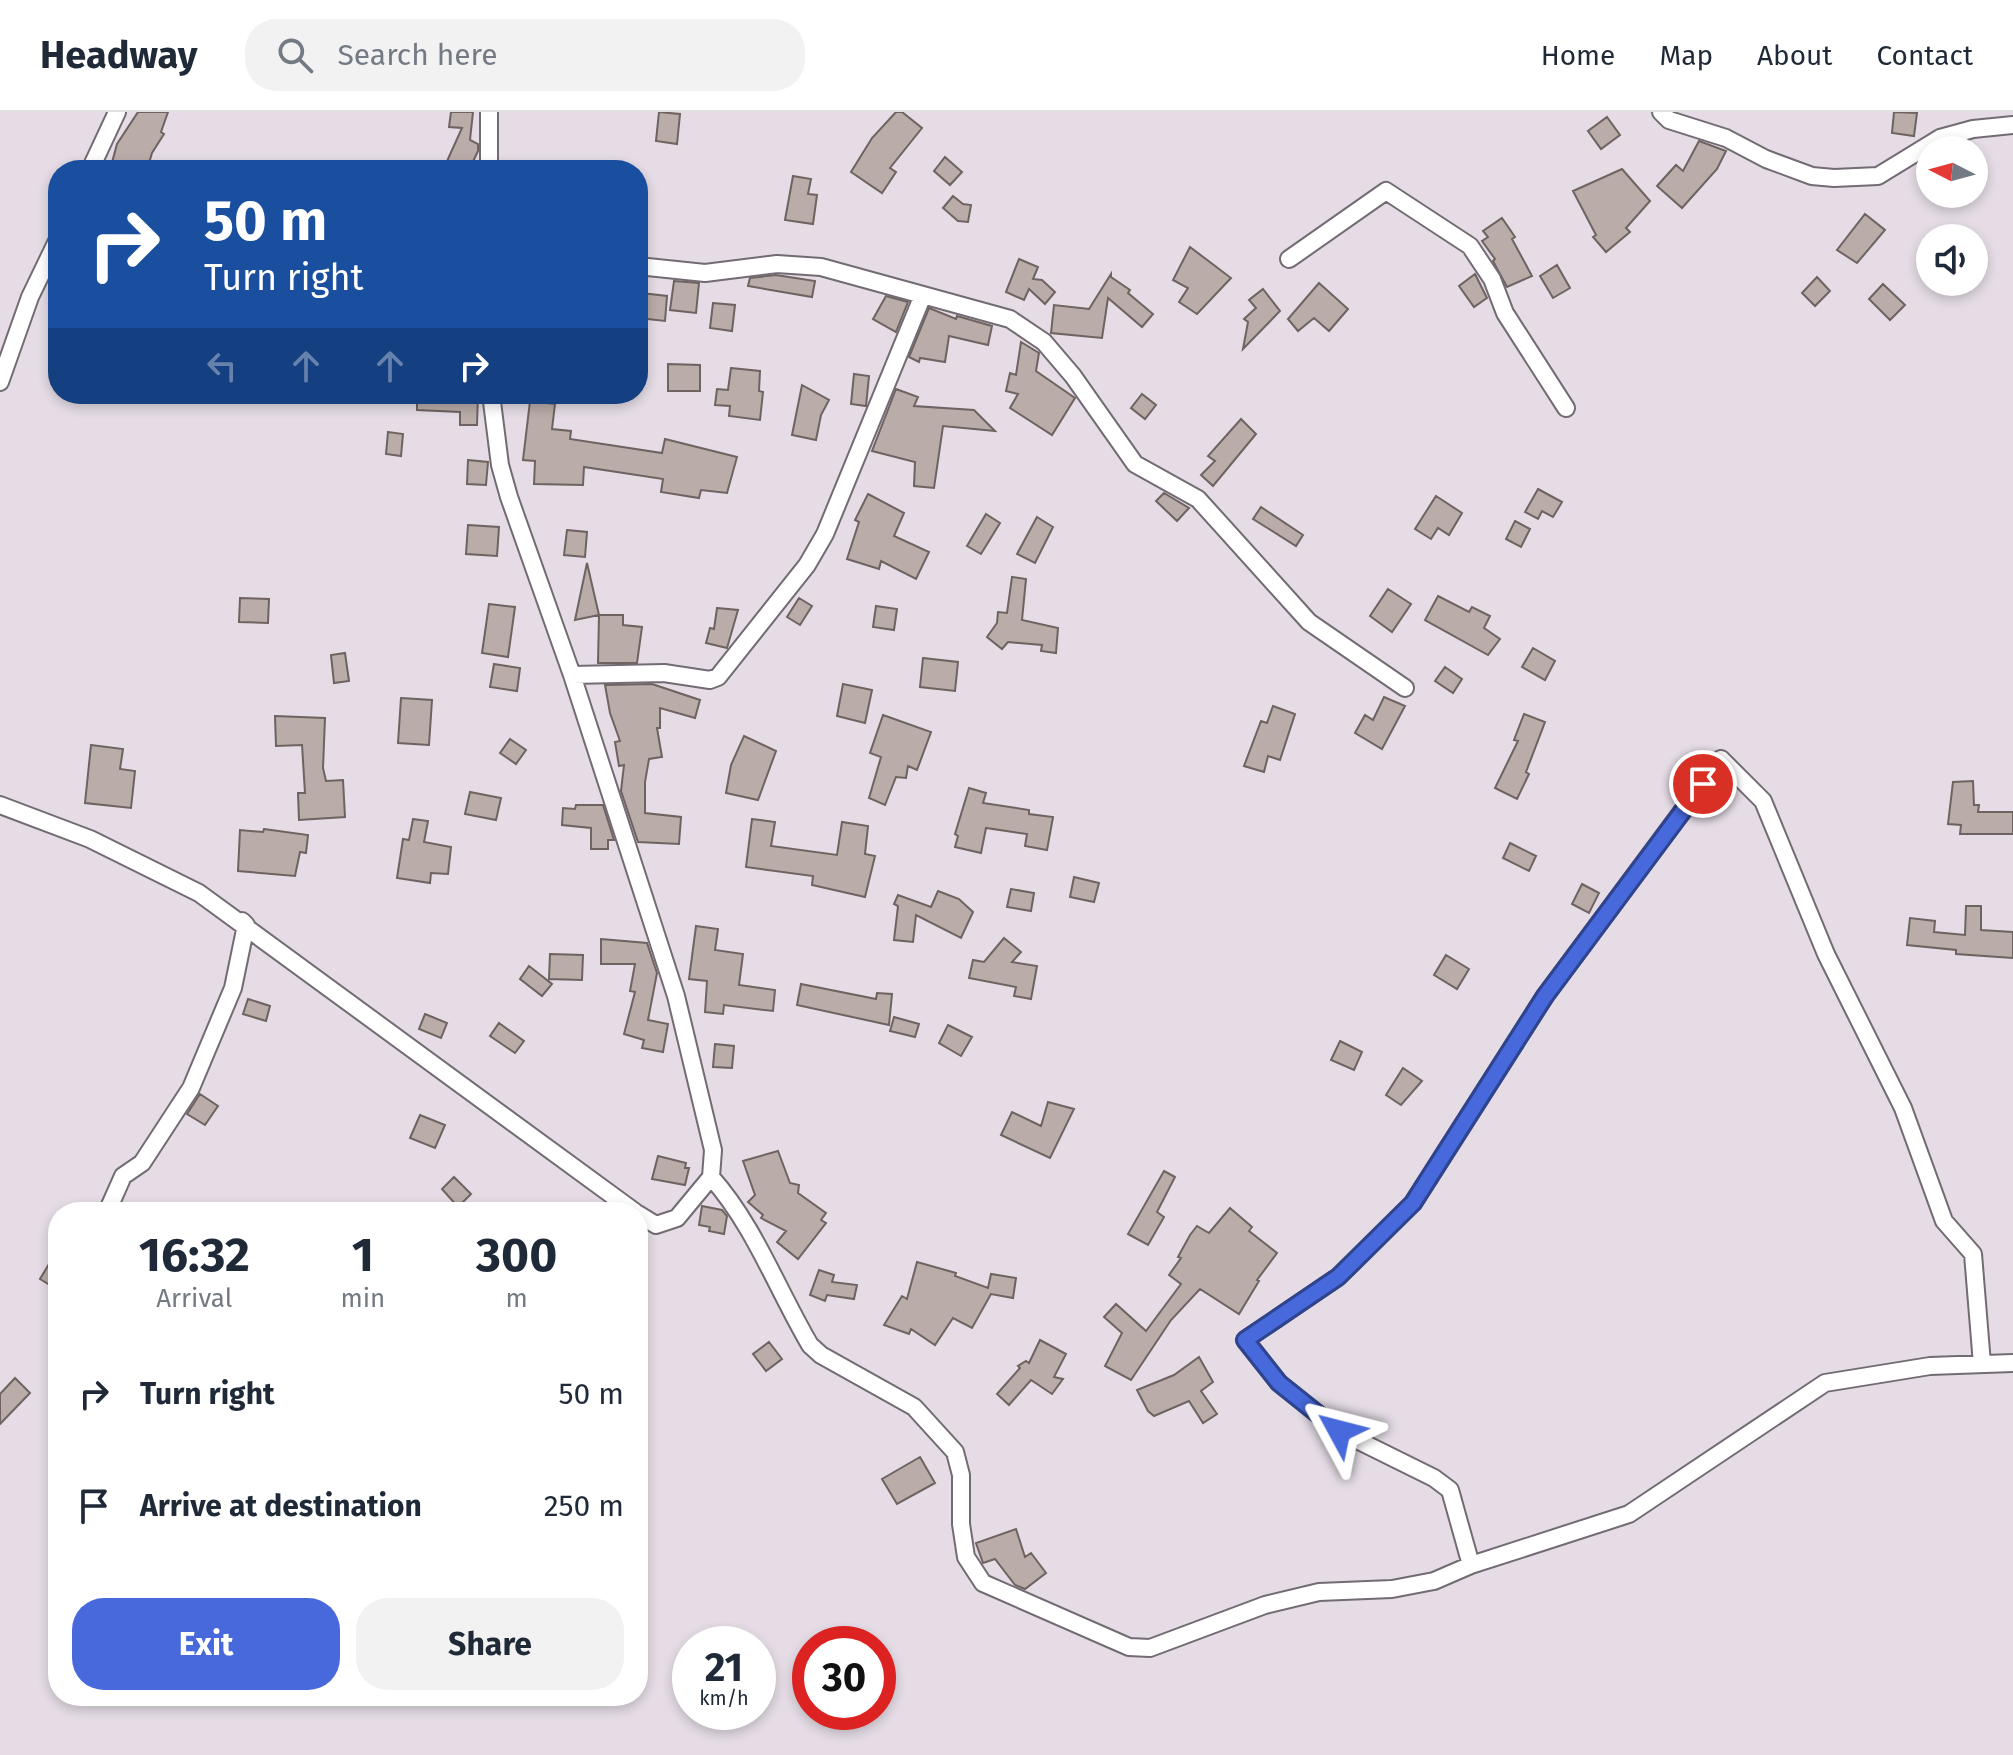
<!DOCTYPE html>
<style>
:root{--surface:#fff;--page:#f2f2f3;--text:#1f2937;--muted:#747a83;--line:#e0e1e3;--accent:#4769dc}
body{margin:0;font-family:"Fira Sans",sans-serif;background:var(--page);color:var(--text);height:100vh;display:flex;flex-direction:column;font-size:30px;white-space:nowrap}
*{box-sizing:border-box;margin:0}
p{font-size:26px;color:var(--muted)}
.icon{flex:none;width:44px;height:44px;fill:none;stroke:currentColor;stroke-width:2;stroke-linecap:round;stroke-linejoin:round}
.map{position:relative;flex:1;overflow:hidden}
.side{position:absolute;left:48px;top:1090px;width:600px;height:504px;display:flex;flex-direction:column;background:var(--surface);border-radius:32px;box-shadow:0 4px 12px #0003}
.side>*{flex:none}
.hud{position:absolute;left:48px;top:48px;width:600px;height:244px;border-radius:32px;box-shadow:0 4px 12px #0003;background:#1a4fa0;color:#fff;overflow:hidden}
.needle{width:52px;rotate:276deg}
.controls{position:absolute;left:1916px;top:24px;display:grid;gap:16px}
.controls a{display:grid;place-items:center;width:72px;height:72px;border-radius:50%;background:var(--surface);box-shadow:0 4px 12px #0003;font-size:40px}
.speed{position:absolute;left:672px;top:1514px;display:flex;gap:16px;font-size:40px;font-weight:700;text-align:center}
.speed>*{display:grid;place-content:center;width:104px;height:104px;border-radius:50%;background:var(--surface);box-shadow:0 4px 12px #0003;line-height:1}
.speed small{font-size:20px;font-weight:400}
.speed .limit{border:12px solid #d22;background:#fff;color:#111}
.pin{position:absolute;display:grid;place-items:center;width:68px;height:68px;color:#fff;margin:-34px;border:4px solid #fff;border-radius:50%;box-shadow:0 2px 8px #0007}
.me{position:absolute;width:88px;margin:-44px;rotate:308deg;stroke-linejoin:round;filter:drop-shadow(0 0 6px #0008)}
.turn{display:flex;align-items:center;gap:28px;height:168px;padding:0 24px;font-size:36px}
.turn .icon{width:104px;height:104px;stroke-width:2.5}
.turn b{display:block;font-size:56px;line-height:68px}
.lanes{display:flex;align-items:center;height:76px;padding:0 24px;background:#0003;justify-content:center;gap:40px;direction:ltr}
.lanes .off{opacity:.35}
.eta{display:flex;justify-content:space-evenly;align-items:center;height:136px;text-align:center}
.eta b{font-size:48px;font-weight:700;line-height:56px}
.cta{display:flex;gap:16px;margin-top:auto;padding:16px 24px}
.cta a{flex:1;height:92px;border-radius:32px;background:var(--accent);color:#fff;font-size:32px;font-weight:700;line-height:92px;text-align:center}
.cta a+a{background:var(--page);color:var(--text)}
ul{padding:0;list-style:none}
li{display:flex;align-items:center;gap:24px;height:112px;padding:0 24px}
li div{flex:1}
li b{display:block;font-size:30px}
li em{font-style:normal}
header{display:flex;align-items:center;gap:48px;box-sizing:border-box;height:112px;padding:0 40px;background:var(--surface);border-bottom:2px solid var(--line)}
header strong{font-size:38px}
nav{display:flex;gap:44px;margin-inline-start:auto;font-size:28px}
.search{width:560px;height:72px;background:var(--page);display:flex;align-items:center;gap:20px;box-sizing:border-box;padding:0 28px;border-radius:32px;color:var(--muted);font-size:30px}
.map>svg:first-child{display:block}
.building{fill:#b9aca9;stroke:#6e6360;stroke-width:2}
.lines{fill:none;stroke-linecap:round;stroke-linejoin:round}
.minor-casing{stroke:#736b73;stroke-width:20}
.minor{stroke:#fff;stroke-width:16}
.route-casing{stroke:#2e448f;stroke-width:20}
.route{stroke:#4769dc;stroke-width:14}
</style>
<header>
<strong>Headway</strong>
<div class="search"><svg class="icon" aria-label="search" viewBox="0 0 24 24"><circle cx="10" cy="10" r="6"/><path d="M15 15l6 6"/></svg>Search here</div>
<nav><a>Home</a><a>Map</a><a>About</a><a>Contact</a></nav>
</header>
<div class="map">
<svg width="2013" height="1643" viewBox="0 0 2013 1643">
<rect width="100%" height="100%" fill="#e5dce5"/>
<path class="building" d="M138,0H168L161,20L164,22L152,41L147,58H110L117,32Z
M451,0H473L470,28L478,32V39L469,58H443L462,16L449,15Z
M659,0L680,2L677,32L656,29Z
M896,0H902L922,16L890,56L896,60L882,81L851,60L872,26Z
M1894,0L1917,1L1914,24L1892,21Z
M1607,5L1620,23L1601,37L1588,19Z
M1699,29L1726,39L1717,57L1682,96L1657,74L1676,53L1683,59Z
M945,45L962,60L950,73L934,59Z
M1622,57L1650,89L1626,116L1630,120L1606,140L1593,125L1596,123L1573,79Z
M793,64L811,67L808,82L817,83L813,112L785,108Z
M953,84L963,92L971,93L968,110L958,109L943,96Z
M1865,102L1885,118L1857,151L1837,138Z
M1502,106L1515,125L1512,127L1532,164L1507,175L1493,149L1495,147L1482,129L1488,125L1483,119Z
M1190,135L1231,166L1197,202L1179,190L1188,176L1173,168Z
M1019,147L1038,155L1033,167L1042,168L1055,180L1045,192L1029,177L1024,188L1006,180Z
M1557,153L1570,176L1553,186L1540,164Z
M1111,162V165L1130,178L1128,181L1153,202L1142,215L1108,186L1102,226L1051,221L1054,193L1089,197Z
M1475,162L1487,186L1474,195L1459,174Z
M776,163L815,169L812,185L748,174L750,166Z
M1817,165L1830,179L1815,194L1802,181Z
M674,169L699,171L696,201L670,198Z
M1319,171L1348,197L1329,219L1314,206L1298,219L1288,207Z
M1883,172L1905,193L1890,208L1869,187Z
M1263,177L1280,199L1243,237L1248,210L1244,207L1256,196L1249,188Z
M641,181L667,184L665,209L639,206Z
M886,184L908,190L896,220L873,207Z
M713,191L735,193L732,219L710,216Z
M929,196L956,207L957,204L992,214L988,233L949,224L945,250L920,246L919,250L909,245Z
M1021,230L1039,241L1036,259L1075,286L1052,323L1010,296L1018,282L1006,279L1010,261L1016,263Z
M668,252L700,253V279H668Z
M731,256L760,259L759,279L763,280L760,308L729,304L730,294L715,293L717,277L728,278Z
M854,262L869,264L866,294L851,292Z
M802,273L829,288L821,303L816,328L792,323Z
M896,277L918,285L914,294L974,298L995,319L943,314L934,376L914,374L915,350L872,339Z
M417,282H478L477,313H460V300L417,298Z
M1142,282L1156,293L1145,307L1131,296Z
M530,289L555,292L552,317L571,319L570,327L662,341L665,327L737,345L727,381L701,378L699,386L661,380L663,367L584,355L583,373L534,372L535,349L523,348Z
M1241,307L1256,322L1213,374L1201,363L1215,349L1208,344Z
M388,320L403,322L401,344L386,342Z
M468,348L488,350L486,373L467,372Z
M1538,377L1562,390L1553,405L1542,399L1538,407L1525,400Z
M1164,381L1189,396L1177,409L1156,389Z
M868,382L904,401L894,424L929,440L916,467L881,449L879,457L847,447L859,410L855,408Z
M1436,384L1462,401L1449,423L1438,416L1431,427L1415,417Z
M1261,395L1303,423L1296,434L1253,407Z
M986,402L1000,411L981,442L967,434Z
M1037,405L1053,415L1035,451L1017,442Z
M1515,409L1530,417L1521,435L1506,427Z
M468,413L499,415L497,444L466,442Z
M567,418L587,420L585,445L564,443Z
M587,451L599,503L575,508Z
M1012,465L1026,467L1022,508L1058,516L1056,541L1041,539L1042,533L1008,530L1002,537L987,525L997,511L998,500L1007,501Z
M1388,477L1411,492L1392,520L1370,504Z
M1438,484L1469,500L1472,495L1490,504L1484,516L1500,527L1488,543L1425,508Z
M240,486L269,487L268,511L239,510Z
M799,486L812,494L800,513L787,505Z
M489,492L515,495L508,545L482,541Z
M876,494L897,497L894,518L873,515Z
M717,496L738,498L727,536L706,531L710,516L714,517Z
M599,503H623V513L642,515L637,551H598Z
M1533,536L1555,549L1545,568L1522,555Z
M345,541L349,569L334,571L331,543Z
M923,546L958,550L955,579L920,575Z
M494,552L520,556L517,579L490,575Z
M1445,555L1462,567L1453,581L1435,569Z
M652,572L700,588L695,606L660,596V616H657L662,645L649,647L645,670V701L681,705L679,732L638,730L621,679L624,653L619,654L615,630L620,629L610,601L605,573Z
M843,572L872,578L865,611L837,604Z
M1384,585L1405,594L1382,637L1355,621L1365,603L1373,608Z
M401,586L432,588L429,633L398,631Z
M1273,594L1295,602L1280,648L1268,644L1264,660L1244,654L1261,609L1267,611Z
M1524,602L1545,610L1526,660L1529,662L1517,687L1495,676L1518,629L1514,628Z
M883,603L931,620L917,658L908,654L906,666L896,665L885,693L869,686L881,645L870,641Z
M275,604L325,606L323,656L326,669L343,668L345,705L299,708L298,681H305L302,633L276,634Z
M744,624L776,639L758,688L726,681L731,653Z
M510,627L526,638L516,652L500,641Z
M91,633L123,637L120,657L135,659L131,696L85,691Z
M1973,669L1974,693H1979L1978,700H2013V722H1960L1961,713L1948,712L1953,670Z
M969,676L986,681L983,691L1029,698V702L1053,705L1047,738L1025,734L1027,722L986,716L981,741L955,735L958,724L955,722Z
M470,680L501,686L496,708L465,702Z
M576,693H603L614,728H608V737H591V716L562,713L563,696L575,697Z
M413,707L428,709L424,730L451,735L448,762L431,761L430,771L397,766L403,727L409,728Z
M752,707L775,710L771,734L837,743L842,710L868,714L865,742L875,744L865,785L812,773L813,764L746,755Z
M264,717L308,723L306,741L300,740L295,764L238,759L240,718L263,720Z
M1510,731L1536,744L1529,759L1503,746Z
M1074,765L1099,771L1094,790L1070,785Z
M1582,772L1599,781L1589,801L1572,792Z
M1011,777L1034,781L1031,799L1007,795Z
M938,779L959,787L973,800L961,826L916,803L913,830L894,828L898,794L894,792L898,783L931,795Z
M1966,794H1981V818L2013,820V846L1956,842V838L1907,833L1910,806L1935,809L1934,820L1965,823Z
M696,814L718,817L715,838L743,842L739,873L775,878L773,899L724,893L723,902L705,900L707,869L689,867Z
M1004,826L1021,840L1012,850L1037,854L1031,887L1014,884L1016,875L969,866L973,848L984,850Z
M601,827L647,831L657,861L648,908L668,912L663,940L642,936L644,928L624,922L635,880L630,879L635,852H601Z
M550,842L583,843L582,868L549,867Z
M1446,843L1469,857L1457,877L1434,863Z
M529,854L552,872L542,884L520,867Z
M801,872L876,887L877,881L892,882L889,913L797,893Z
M248,887L270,894L266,909L243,902Z
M425,902L447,911L441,926L419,917Z
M894,905L919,912L915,925L890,919Z
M499,911L524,929L515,941L490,924Z
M948,913L972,925L961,944L939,931Z
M1340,929L1362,940L1354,958L1331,948Z
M715,932L734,934L732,956L713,955Z
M1403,956L1422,969L1401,993L1386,983Z
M200,982L218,994L205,1013L187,1002Z
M1048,990L1074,997L1050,1046L1001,1023L1012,1000L1041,1014Z
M420,1003L445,1013L435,1036L410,1026Z
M778,1039L790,1071L799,1073L798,1081L826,1101L821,1108L826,1111L798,1147L777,1130L786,1119L761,1106L763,1103L748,1090L755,1083L743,1049Z
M658,1044L686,1051L685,1056H689L685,1073L652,1067Z
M1164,1059L1175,1065L1157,1100L1164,1105L1148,1133L1128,1122Z
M454,1065L471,1082L458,1095L442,1077Z
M702,1094L722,1098L727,1104L724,1122L709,1119L710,1115L699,1113Z
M1230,1096L1252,1115L1249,1119L1277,1141L1257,1168L1259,1169L1239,1202L1200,1177L1171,1208L1131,1268L1105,1254L1122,1221L1104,1205L1116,1192L1146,1219L1181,1172L1169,1163L1181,1146L1178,1145L1190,1123L1197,1114L1209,1121Z
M58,1137V1178L40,1167Z
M917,1150L956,1161L955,1164L988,1176L991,1162L1016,1166L1013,1186L991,1182L972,1216L953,1206L935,1233L911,1217L909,1222L884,1213L902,1184L907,1187Z
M819,1158L834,1163L832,1170L857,1173L854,1187L827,1183L825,1189L810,1183Z
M1040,1228L1066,1242L1054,1265L1063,1267L1052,1282L1031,1268L1009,1293L997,1282L1020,1256L1018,1254L1026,1249L1029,1251Z
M769,1230L782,1247L766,1259L753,1242Z
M1199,1245L1213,1270L1201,1279L1217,1302L1203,1311L1189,1289L1154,1304L1148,1299L1137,1278L1174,1263Z
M15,1266L30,1281L0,1312V1282Z
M920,1345L935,1371L897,1392L882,1367Z
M1016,1417L1025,1445L1031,1441L1046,1461L1025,1477L1015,1473L995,1447L983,1451L976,1431Z"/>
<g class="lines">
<defs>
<path id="minor" d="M1661,0L1669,8L1726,26L1766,47L1812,64L1834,66L1878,64L1940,26L1973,17L2013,13
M90,58L117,0
M489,58V0
M1289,147L1386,79L1470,134L1492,167L1505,201L1566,296
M638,154L705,161L777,152L821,155L1010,207L1044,230L1073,264L1135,352L1198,387L1309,510L1405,576
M0,270L30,185L58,127
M491,282L500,353L509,385L572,563L676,884L713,1038L711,1065L677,1106L656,1113L638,1102
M572,563L664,561L710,568L718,565L807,453L825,422L923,183
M0,693L90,727L199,781L635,1100
M711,1065C754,1113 777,1177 810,1233L821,1243L914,1295L955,1340L961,1363V1412L966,1445L983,1471L1129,1535L1150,1536L1265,1493L1319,1480L1392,1477L1434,1469L1471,1453L1629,1402L1825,1271L1930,1254L2013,1251
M107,1100L123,1064L142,1051L191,976L233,876L246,813L242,809
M1471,1453L1450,1378L1434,1366L1339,1319L1279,1271L1245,1228L1338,1165L1413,1091L1545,884L1721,647L1763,689L1826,842L1903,996L1944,1109L1973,1142L1982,1252"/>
</defs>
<use href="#minor" class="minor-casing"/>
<use href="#minor" class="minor"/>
</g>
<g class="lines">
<defs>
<path id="route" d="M1339,1319L1279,1271L1245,1228L1338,1165L1413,1091L1545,884L1703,672"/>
</defs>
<use href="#route" class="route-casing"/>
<use href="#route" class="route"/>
</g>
</svg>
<div class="controls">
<a><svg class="needle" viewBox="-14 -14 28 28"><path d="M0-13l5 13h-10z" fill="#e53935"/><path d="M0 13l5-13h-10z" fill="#747a83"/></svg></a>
<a><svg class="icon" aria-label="sound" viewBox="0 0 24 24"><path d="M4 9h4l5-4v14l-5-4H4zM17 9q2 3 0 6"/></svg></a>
</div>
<div class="speed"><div>21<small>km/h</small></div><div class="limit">30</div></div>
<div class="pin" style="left:1703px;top:672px;background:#d93025"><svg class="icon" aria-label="arrive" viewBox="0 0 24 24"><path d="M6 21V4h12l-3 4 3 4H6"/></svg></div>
<svg class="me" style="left:1339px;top:1319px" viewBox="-20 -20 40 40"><path d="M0-17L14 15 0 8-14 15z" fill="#4769dc" stroke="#fff" stroke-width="4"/></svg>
<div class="hud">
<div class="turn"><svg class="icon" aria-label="right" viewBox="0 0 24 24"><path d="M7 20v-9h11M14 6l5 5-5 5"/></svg><div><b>50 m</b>Turn right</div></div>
<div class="lanes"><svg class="icon off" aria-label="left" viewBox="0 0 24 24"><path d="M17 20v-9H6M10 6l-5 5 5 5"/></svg><svg class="icon off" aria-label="ahead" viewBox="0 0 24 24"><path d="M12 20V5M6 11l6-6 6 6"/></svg><svg class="icon off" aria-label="ahead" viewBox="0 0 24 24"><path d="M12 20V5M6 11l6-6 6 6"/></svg><svg class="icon" aria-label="right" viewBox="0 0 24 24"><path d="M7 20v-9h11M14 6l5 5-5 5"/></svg></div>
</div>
<section class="side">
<div class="eta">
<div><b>16:32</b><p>Arrival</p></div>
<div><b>1</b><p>min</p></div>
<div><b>300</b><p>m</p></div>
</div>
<ul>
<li><svg class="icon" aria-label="right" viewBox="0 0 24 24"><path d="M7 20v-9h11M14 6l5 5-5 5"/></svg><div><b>Turn right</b></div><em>50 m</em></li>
<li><svg class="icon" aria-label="arrive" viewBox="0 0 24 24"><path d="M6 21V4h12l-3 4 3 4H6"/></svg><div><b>Arrive at destination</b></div><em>250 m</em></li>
</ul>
<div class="cta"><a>Exit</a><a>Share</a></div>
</section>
</div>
